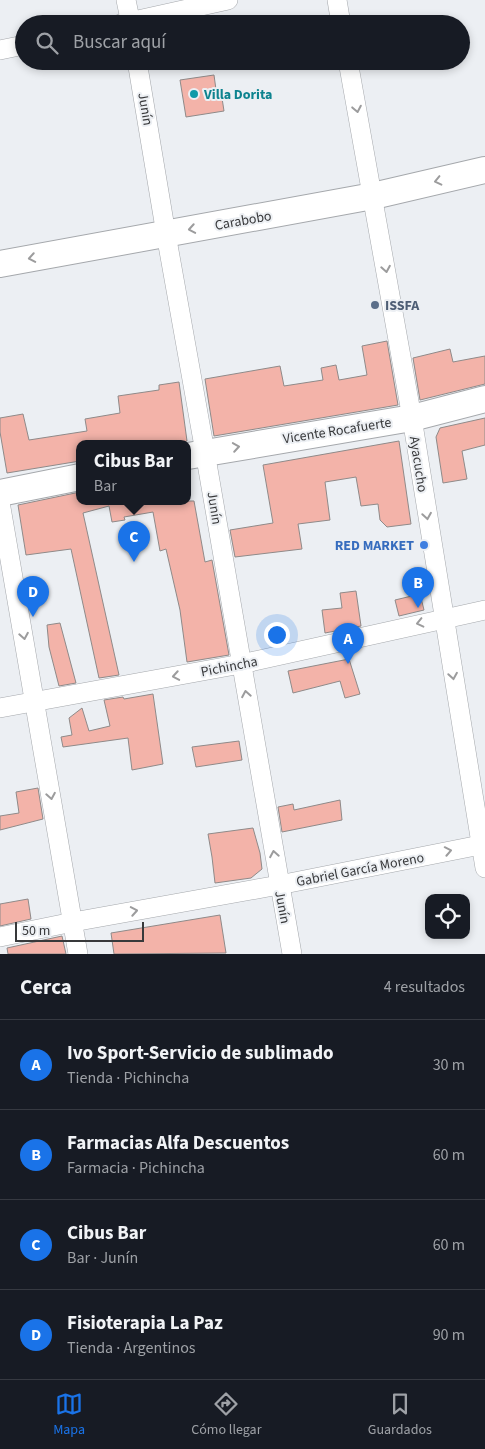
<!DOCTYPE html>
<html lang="es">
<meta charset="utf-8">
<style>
body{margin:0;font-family:"Source Sans 3",sans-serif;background:#242831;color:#f1f3f6}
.controls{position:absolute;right:15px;bottom:15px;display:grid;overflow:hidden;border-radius:10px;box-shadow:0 2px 8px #0003}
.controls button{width:45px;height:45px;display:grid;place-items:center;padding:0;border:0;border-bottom:1px solid #363941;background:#171b24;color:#f1f3f6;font:25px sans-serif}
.scale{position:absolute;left:15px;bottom:12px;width:129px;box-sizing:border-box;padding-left:5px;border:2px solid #38393b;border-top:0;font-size:14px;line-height:18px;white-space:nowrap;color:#38393b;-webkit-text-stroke:4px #eceff3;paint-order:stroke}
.you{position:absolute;left:276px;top:634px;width:18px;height:18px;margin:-12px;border:4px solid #fff;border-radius:50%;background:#1a73e8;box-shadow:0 0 0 8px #1a73e833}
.badge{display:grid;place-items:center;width:32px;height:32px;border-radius:50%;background:#1a73e8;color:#fff;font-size:16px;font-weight:700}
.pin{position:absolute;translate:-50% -41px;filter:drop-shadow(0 1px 2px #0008)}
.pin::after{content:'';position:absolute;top:26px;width:18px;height:15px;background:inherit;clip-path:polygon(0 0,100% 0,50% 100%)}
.popup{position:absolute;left:76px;top:440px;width:115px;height:65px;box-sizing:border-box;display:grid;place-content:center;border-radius:10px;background:#171b24;filter:drop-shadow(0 1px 4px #0005);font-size:16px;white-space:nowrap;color:#9ea1a6}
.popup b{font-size:19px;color:#f1f3f6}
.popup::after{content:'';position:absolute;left:50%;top:100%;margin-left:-10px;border:10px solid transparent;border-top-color:#171b24}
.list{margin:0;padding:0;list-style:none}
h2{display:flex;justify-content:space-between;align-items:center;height:65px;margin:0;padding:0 20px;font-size:21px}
h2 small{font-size:16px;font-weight:400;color:#9ea1a6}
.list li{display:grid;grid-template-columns:32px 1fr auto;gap:15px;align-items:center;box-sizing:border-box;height:90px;padding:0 20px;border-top:1px solid #363941}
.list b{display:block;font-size:19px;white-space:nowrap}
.list p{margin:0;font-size:16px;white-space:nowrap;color:#9ea1a6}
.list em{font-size:16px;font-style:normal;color:#9ea1a6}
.icon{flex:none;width:28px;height:28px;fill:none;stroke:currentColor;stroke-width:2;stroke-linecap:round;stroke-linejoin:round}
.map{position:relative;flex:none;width:485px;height:954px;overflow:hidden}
.search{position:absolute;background:#171b24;box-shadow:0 2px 8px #0003;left:15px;right:15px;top:15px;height:55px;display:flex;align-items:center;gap:12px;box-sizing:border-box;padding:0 18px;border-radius:28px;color:#9ea1a6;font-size:19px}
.sheet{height:425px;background:#171b24}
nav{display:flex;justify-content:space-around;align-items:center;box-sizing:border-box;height:70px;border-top:1px solid #363941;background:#171b24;font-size:14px;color:#9ea1a6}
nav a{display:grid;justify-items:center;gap:2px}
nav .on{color:#1a73e8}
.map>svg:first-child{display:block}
.building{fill:#f3b3a9;stroke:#8f8a89}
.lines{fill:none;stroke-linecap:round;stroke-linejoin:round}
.minor-casing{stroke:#a5a8ac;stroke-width:20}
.secondary-casing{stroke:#a5a8ac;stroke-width:28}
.minor{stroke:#fff;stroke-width:19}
.secondary{stroke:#fff;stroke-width:26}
.oneway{stroke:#9c9c9d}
.culture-dot{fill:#0f9aa8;stroke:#eceff3;stroke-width:2}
.service-dot{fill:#5c6f8a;stroke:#eceff3;stroke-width:2}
.shop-dot{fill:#3f7fe0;stroke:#eceff3;stroke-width:2}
.labels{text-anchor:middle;stroke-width:4;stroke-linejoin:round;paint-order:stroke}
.culture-label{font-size:14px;font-weight:bold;fill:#0d838f;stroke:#eceff3;text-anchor:start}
.street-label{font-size:14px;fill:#38393b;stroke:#eceff3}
.service-label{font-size:14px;font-weight:bold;fill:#4e5e75;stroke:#eceff3;text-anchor:start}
.shop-label{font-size:14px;font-weight:bold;fill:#366cbe;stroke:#eceff3;text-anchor:end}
</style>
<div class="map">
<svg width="485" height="954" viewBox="0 0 485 954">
<rect width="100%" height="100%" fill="#eceff3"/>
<g class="building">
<path d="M214 75 217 97 222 98 224 111 186 117 180 80Z"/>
<path d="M387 341 398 405 214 436 205 379 280 366 284 386 323 380 321 368 336 365 339 380 367 375 362 346Z"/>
<path d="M450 349 453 362 485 356V384L420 400 413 358Z"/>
<path d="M179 382 187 441 181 443H80V461L7 473 0 432V418L23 414 29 440 87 431 85 419 120 413 118 396 159 390V385Z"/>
<path d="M485 418V445L462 451 467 479 443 483 436 437 440 428Z"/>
<path d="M399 441 411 524 387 527 380 520 378 504 361 506 356 477 325 482 330 520 298 524 302 549 235 557 230 530 273 523 263 465Z"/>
<path d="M80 492V501H194L205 562 212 560 229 655 187 662 180 610 166 549 160 551 153 512 124 517 125 520 112 522 109 506 83 513 119 675 99 678 71 549 26 555 18 505Z"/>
<path d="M356 591 361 626 325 633 322 610 342 608 340 593Z"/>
<path d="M420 594 424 610 399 616 395 600Z"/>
<path d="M60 623 76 683 59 686 49 647 47 625Z"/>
<path d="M349 659 360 694 345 698 340 681 293 693 288 671Z"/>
<path d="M153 694 163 764 132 770 128 738 63 747 61 737 72 735 69 718 82 708 89 731 110 726 104 700 123 697 124 699Z"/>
<path d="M239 741 242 760 196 767 192 747Z"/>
<path d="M38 788 43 819 0 830V816L19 813 16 792Z"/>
<path d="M340 800 342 820 282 832 278 807 293 804 294 810Z"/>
<path d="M253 828 260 853 262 869 251 878 215 883 212 857 208 834Z"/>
<path d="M28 899 31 919 0 926V904Z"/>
<path d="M220 915 226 953 114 954 111 933Z"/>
<path d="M62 936 66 954H8L7 948Z"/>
</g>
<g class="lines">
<g class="minor-casing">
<g id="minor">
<path d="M126 0 131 24"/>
<path d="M337 0 341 24"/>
<path d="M120 24 228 0"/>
<path d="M0 50 24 45"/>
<path d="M137 61 166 234 205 452 292 954"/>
<path d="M348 61 412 418 485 868"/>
<path d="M0 502 78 954"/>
<path d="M0 708 241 664 485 610"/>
<path d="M0 937 73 922 279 885 485 844"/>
</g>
</g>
<g class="secondary-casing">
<g id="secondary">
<path d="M0 264 373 196 485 170"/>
<path d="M188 456 412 418 485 399"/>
<path d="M0 493 80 477"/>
</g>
</g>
<use href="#minor" class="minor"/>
<use href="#secondary" class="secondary"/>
</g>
<defs><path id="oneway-chevron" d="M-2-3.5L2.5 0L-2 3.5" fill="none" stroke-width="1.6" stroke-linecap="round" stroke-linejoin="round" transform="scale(1.25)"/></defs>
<g class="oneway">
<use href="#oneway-chevron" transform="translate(357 109) rotate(79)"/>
<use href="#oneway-chevron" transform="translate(438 181) rotate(167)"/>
<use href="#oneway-chevron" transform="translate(192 229) rotate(170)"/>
<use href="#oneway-chevron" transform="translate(32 258) rotate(170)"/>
<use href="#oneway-chevron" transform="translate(386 269) rotate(80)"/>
<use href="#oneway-chevron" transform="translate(236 447) rotate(-9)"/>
<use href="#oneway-chevron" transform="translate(427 516) rotate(81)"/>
<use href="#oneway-chevron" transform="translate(420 623) rotate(167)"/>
<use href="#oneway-chevron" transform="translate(24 636) rotate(80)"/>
<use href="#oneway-chevron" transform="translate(176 676) rotate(170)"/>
<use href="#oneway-chevron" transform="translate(453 676) rotate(81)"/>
<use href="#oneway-chevron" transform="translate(246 694) rotate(-100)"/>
<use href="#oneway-chevron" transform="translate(51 796) rotate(80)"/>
<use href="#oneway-chevron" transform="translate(448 851) rotate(-11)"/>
<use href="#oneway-chevron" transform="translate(274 854) rotate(-100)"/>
<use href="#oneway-chevron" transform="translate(134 911) rotate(-10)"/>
</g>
<circle class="culture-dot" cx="194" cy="94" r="5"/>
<circle class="service-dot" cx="375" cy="305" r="5"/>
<circle class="shop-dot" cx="424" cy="545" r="5"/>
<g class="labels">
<g class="culture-label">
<text x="204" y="99">Villa Dorita</text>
</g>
<g class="street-label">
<text transform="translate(146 109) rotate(80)" y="5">Junín</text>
<text transform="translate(243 220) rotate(-10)" y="5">Carabobo</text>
<text transform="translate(337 430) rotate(-9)" y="5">Vicente Rocafuerte</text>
<text transform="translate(419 464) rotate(81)" y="5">Ayacucho</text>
<text transform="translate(215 508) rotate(81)" y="5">Junín</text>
<text transform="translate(229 666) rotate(-11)" y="5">Pichincha</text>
<text transform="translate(360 869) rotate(-11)" y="5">Gabriel García Moreno</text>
<text transform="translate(283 907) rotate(79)" y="5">Junín</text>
</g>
<g class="service-label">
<text x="385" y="310">ISSFA</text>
</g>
<g class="shop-label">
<text x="414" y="550">RED MARKET</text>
</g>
</g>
</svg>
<div class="controls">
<button><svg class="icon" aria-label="locate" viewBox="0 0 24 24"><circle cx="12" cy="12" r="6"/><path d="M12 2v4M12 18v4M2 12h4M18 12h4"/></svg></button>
</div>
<div class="scale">50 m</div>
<div class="you"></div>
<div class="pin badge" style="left:348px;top:664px">A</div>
<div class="pin badge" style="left:418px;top:608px">B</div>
<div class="pin badge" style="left:134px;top:562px">C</div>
<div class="popup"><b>Cibus Bar</b>Bar</div>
<div class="pin badge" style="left:33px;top:617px">D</div>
<div class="search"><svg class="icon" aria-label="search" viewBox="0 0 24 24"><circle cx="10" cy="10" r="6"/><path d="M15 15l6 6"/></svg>Buscar aquí</div>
</div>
<section class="sheet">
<h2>Cerca<small>4 resultados</small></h2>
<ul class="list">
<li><span class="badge">A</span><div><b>Ivo Sport-Servicio de sublimado</b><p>Tienda · Pichincha</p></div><em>30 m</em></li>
<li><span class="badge">B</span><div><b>Farmacias Alfa Descuentos</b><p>Farmacia · Pichincha</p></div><em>60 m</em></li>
<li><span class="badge">C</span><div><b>Cibus Bar</b><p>Bar · Junín</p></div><em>60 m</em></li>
<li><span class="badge">D</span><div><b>Fisioterapia La Paz</b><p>Tienda · Argentinos</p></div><em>90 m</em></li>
</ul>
</section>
<nav>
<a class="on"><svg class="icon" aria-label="map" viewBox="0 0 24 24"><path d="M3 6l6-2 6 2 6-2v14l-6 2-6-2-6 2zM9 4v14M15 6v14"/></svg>Mapa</a>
<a><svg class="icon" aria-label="directions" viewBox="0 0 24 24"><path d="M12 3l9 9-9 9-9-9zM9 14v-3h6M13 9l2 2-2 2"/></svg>Cómo llegar</a>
<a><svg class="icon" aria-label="saved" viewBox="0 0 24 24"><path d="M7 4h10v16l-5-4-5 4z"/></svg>Guardados</a>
</nav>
